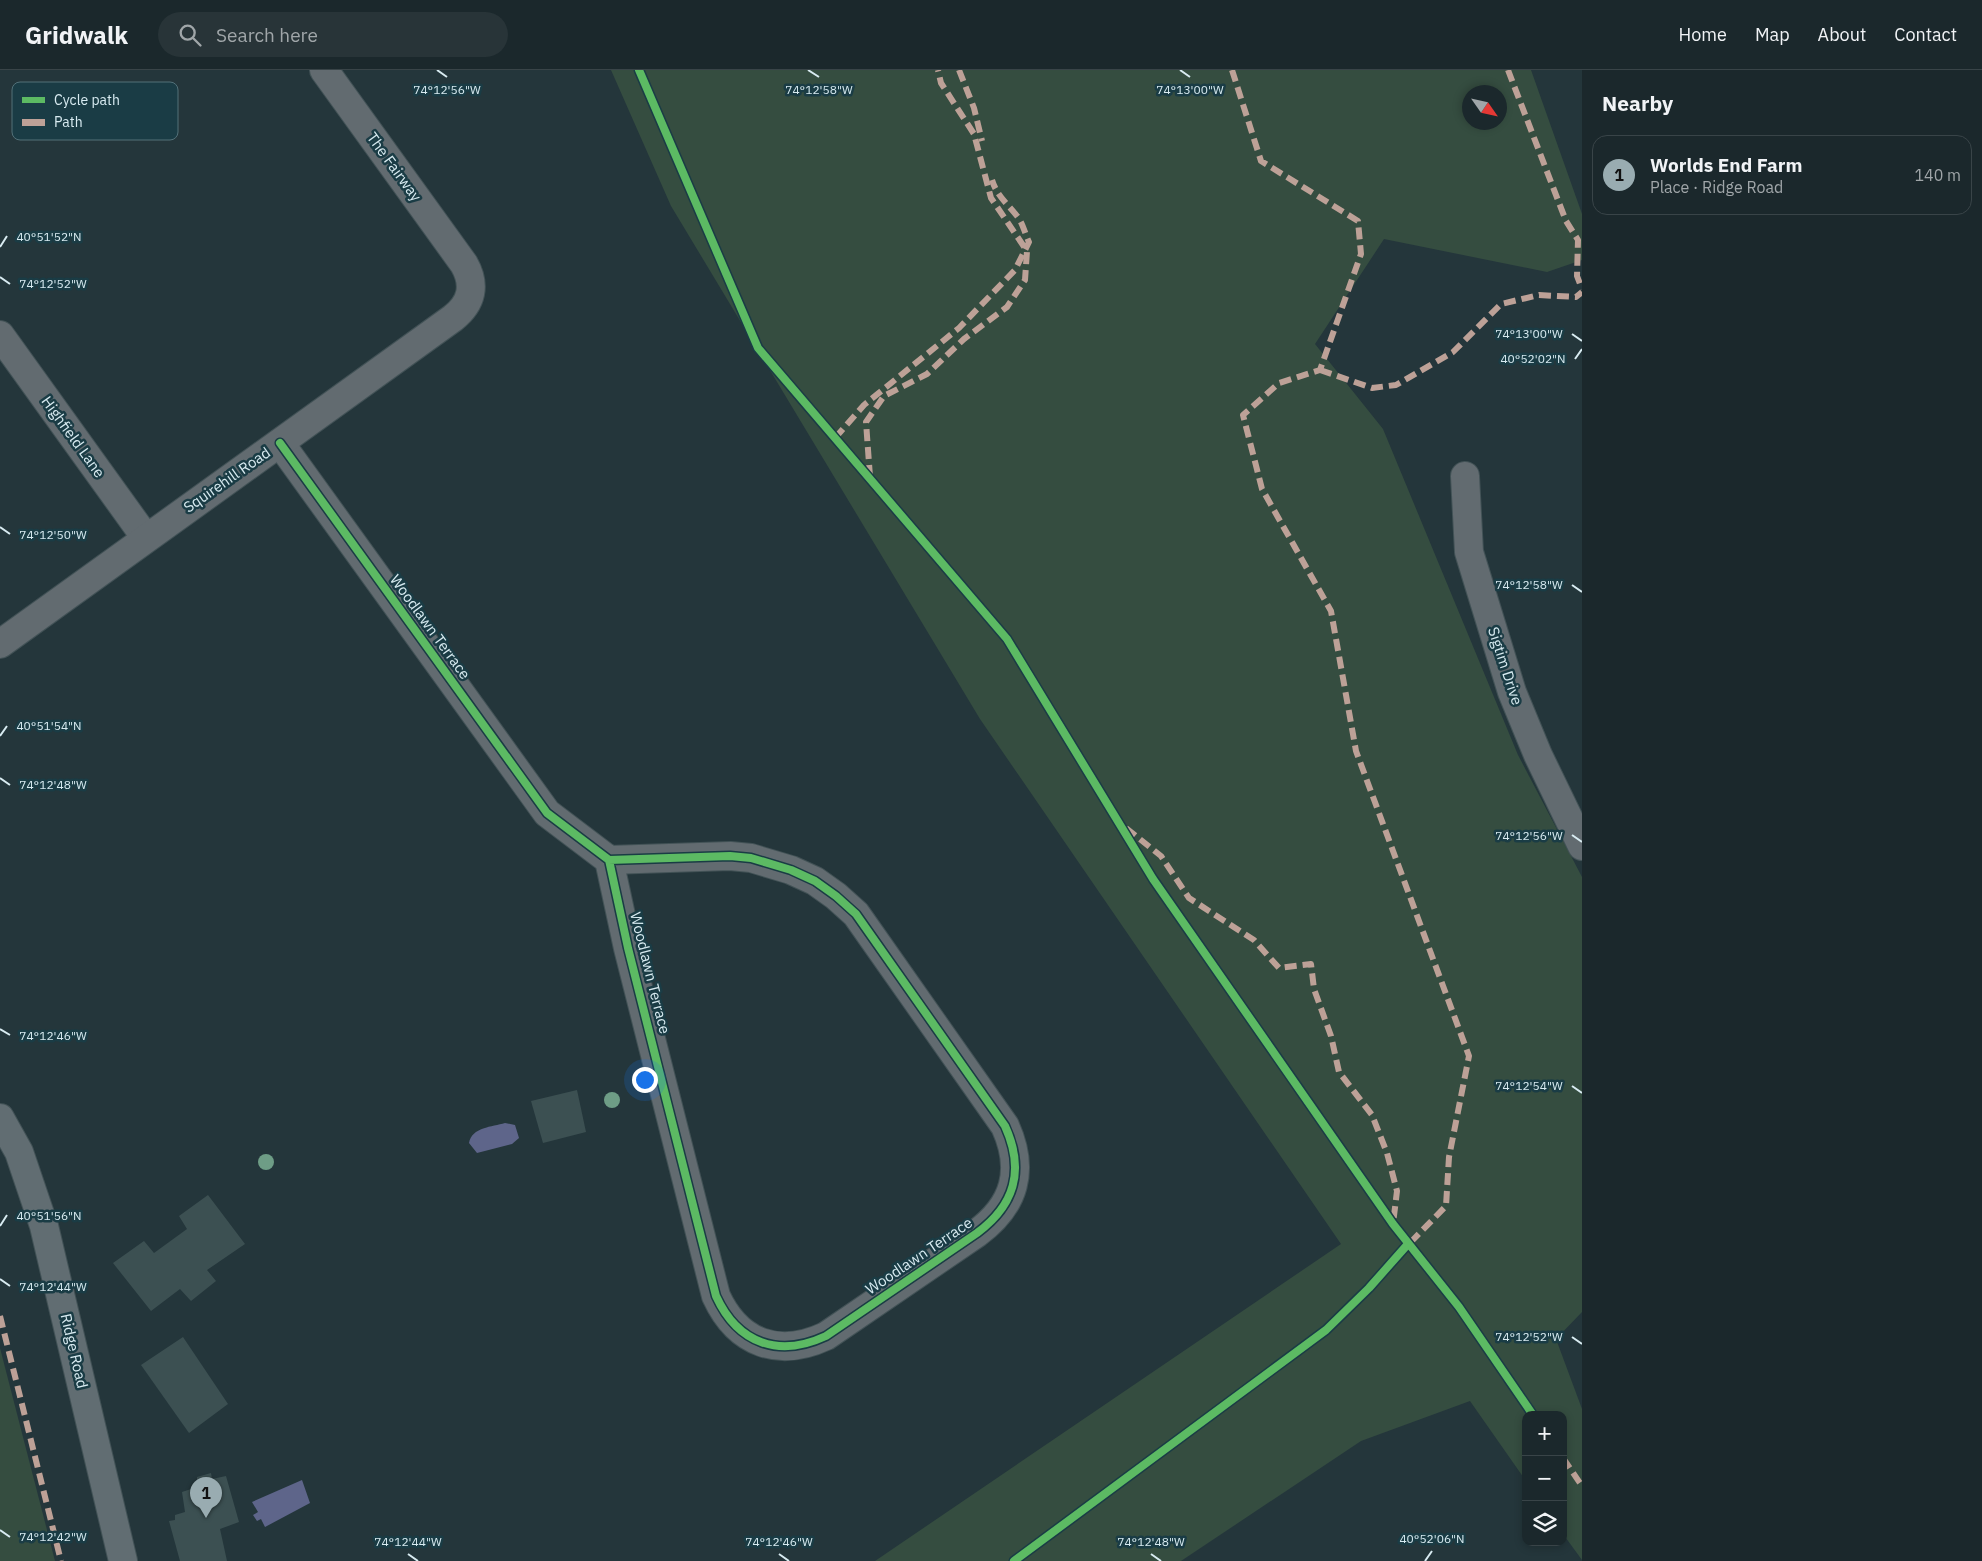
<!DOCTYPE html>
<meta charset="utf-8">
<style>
body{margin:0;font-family:"IBM Plex Sans",sans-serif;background:#283438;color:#f1f3f6}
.controls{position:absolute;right:15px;bottom:15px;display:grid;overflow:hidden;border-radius:10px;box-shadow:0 2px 8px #0003}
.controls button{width:45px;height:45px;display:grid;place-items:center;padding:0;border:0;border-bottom:1px solid #394448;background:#1b282c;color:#f1f3f6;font:25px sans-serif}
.compass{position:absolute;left:1462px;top:15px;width:45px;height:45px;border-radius:50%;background:#1b282c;box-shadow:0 2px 8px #0003;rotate:124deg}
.you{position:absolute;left:644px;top:1009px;width:18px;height:18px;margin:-12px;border:4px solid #fff;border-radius:50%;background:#1a73e8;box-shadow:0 0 0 8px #1a73e833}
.badge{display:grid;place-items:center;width:32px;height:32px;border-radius:50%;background:#99acb1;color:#111;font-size:16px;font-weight:700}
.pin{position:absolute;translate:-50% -41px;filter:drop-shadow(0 1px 2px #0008)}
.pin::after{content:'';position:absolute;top:26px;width:18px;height:15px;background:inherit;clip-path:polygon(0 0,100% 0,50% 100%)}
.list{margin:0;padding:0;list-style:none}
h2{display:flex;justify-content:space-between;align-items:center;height:65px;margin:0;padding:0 20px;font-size:21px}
h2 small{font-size:16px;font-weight:400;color:#a0a6a9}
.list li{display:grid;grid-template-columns:32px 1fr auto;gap:15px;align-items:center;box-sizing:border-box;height:80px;margin:0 10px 10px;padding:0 10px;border:1px solid #394448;border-radius:15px}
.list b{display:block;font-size:19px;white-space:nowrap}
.list p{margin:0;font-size:16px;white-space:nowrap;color:#a0a6a9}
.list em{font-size:16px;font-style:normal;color:#a0a6a9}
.icon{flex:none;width:28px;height:28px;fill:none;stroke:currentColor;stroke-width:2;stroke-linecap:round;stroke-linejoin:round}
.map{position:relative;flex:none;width:1582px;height:1491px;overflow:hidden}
header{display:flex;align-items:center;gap:30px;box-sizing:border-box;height:70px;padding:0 25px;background:#1b282c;border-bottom:1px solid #394448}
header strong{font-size:24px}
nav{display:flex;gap:28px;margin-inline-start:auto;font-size:18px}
.search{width:350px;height:45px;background:#283438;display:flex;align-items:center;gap:12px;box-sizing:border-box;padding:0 18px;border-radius:28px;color:#a0a6a9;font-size:19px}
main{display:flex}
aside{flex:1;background:#1b282c}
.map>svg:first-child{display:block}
.green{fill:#354d40;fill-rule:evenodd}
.water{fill:#5e658a}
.building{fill:#3c5052}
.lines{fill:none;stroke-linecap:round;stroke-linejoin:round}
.street-casing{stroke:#425256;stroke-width:30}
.secondary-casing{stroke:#425256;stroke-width:30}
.street{stroke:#626b70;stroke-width:28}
.secondary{stroke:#616d72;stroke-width:28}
.quiet{stroke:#bda197;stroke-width:6;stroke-dasharray:12 6;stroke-linecap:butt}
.cycleway-casing{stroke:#1a3c45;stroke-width:11}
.cycleway{stroke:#5cba63;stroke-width:8}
.tree{fill:#6e9d86}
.ticks{fill:none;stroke:#d8ebf1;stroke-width:2}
.labels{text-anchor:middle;stroke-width:5;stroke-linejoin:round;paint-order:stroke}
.street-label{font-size:15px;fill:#d8ebf1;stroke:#1a3c45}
.key{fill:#1a3c45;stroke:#537179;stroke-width:1}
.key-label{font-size:14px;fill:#d8ebf1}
.ticks-label{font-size:12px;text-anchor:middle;fill:#d8ebf1;stroke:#1a3c45;stroke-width:5;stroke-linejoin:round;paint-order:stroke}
</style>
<header>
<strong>Gridwalk</strong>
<div class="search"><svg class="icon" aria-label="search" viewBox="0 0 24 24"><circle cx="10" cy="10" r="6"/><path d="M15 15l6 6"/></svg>Search here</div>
<nav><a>Home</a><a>Map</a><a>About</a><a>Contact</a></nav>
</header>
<main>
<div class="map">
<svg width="1582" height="1491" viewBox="0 0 1582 1491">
<rect width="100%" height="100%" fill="#24363b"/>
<g class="green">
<path d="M611 0H1531L1582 144V190L1547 202 1384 169 1315 274 1383 359 1518 685 1582 807V1242L1556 1269 1582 1339V1490L1563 1464V1345H1526V1411L1470 1331 1361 1371 1181 1491H875L1341 1174 980 649 671 136ZM1470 22H1500V52H1470Z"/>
<path d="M0 1278 55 1491H0Z"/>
</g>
<g class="water">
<path d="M505 1053 515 1055 519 1068 512 1074 477 1083 469 1073C472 1057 492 1057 505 1053Z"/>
<path d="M302 1410 310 1433 265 1457 261 1449 257 1451 253 1445 258 1442 252 1432Z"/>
</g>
<g class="building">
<path d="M577 1020 586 1062 543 1073 531 1031Z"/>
<path d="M208 1125 245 1174 207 1200 216 1211 191 1231 180 1219 151 1241 113 1193 144 1171 154 1183 187 1159 179 1146Z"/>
<path d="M183 1267 228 1334 189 1363 141 1295Z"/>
<path d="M211 1403 212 1409 226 1406 239 1452 220 1459 227 1491H180L169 1451 175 1450V1445L185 1442 182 1422 197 1417V1407Z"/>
</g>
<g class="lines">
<g class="street-casing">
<g id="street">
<path d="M0 265 146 468"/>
<path d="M280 373 547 743 609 790 730 786 751 788 791 800 815 811 836 826 856 844 1005 1056C1025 1100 1015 1135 977 1163L826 1266C779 1288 738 1274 716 1226L628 878 609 790"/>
<path d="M1465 406 1469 482 1512 622 1538 685 1582 776"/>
<path d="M0 574 453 248C472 233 476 215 464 194L324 0"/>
</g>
</g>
<g class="secondary-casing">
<path id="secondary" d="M0 1048 19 1082 44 1156 123 1491"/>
</g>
<use href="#street" class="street"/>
<use href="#secondary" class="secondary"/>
<g class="quiet">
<path d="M959 0 974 38 982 71"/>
<path d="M1232 0 1261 91 1358 151 1361 184 1320 300 1279 313 1243 345 1262 419 1331 541 1356 681 1469 986 1449 1087 1446 1136 1407 1176"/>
<path d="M1508 0 1566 151 1578 170 1577 206 1582 219"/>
<path d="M1320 300 1372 318 1396 315 1453 282 1501 234 1539 225 1576 227 1582 222"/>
<path d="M835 368 864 335 959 258 1015 200 1029 172C1025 164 1023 153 1017 146 1007 133 997 126 992 110"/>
<path d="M870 407 866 352 884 326 927 304 964 269 1007 237 1025 210 1027 181 991 128 974 64 941 13 938 0"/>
<path d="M1126 758 1161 786 1189 828 1254 870 1279 898 1311 894 1314 919 1331 966 1339 1002 1372 1045 1387 1083 1397 1121 1393 1154"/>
<path d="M0 1246 61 1491"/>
<path d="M1563 1388 1582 1416"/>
</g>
<g class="cycleway-casing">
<g id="cycleway">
<path d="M639 0 758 278 1007 569 1153 809 1393 1154 1459 1237 1533 1345"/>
<path d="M280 373 547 743 609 790 730 786 751 788 791 800 815 811 836 826 856 844 1005 1056C1025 1100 1015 1135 977 1163L826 1266C779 1288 738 1274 716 1226L628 878 609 790"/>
<path d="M1014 1491 1326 1260 1369 1218 1408 1174"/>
</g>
</g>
<use href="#cycleway" class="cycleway"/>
</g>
<g class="tree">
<circle cx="612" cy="1030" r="8"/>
<circle cx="266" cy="1092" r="8"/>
</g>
<path class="ticks" d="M437 0 447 7M808 0 819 7M1180 0 1190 7M0 177 7 166M0 207 10 214M1572 264 1582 271M1575 289 1582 279M0 457 10 464M1572 515 1582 522M0 666 7 656M0 708 10 715M1572 765 1582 772M0 959 10 965M1572 1016 1582 1023M0 1156 7 1145M0 1209 10 1216M1572 1267 1582 1274M0 1460 10 1467M408 1484 418 1491M779 1484 789 1491M1151 1484 1161 1491M1425 1491 1432 1481"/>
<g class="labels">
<g class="street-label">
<text transform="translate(394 97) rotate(54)" y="5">The Fairway</text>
<text transform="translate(73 367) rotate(54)" y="5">Highfield Lane</text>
<text transform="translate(227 410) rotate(-35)" y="5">Squirehill Road</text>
<text transform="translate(430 557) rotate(54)" y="5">Woodlawn Terrace</text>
<text transform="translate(1505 596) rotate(72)" y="5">Sigtim Drive</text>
<text transform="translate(650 903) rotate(76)" y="5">Woodlawn Terrace</text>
<text transform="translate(919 1186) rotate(-34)" y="5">Woodlawn Terrace</text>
<text transform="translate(74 1281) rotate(77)" y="5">Ridge Road</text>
</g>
</g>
<rect x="12" y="12" width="166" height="58" rx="8" class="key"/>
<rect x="22" y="27" width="23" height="6" fill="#5cba63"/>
<rect x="22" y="49" width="23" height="7" fill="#bda197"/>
<g class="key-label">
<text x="54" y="35">Cycle path</text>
<text x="54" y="57">Path</text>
</g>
<g class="ticks-label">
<text x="819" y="24">74°12'58"W</text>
<text x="1190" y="24">74°13'00"W</text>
<text x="447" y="24">74°12'56"W</text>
<text x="49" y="171">40°51'52"N</text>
<text x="53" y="218">74°12'52"W</text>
<text x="1529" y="268">74°13'00"W</text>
<text x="1533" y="293">40°52'02"N</text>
<text x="53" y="469">74°12'50"W</text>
<text x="1529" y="519">74°12'58"W</text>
<text x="49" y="660">40°51'54"N</text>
<text x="53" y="719">74°12'48"W</text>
<text x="1529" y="770">74°12'56"W</text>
<text x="53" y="970">74°12'46"W</text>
<text x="1529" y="1020">74°12'54"W</text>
<text x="49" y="1150">40°51'56"N</text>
<text x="53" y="1221">74°12'44"W</text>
<text x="1529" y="1271">74°12'52"W</text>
<text x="53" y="1471">74°12'42"W</text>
<text x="1432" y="1473">40°52'06"N</text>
<text x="408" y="1476">74°12'44"W</text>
<text x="779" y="1476">74°12'46"W</text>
<text x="1151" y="1476">74°12'48"W</text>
</g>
</svg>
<div class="controls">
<button>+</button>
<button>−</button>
<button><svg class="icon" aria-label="layers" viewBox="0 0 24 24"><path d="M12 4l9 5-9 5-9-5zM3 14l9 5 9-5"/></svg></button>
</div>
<svg class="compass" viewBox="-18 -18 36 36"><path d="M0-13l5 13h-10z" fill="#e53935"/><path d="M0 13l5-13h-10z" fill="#a0a6a9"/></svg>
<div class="you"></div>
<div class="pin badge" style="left:206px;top:1448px">1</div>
</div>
<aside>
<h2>Nearby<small></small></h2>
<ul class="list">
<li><span class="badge">1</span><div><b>Worlds End Farm</b><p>Place · Ridge Road</p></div><em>140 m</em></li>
</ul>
</aside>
</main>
